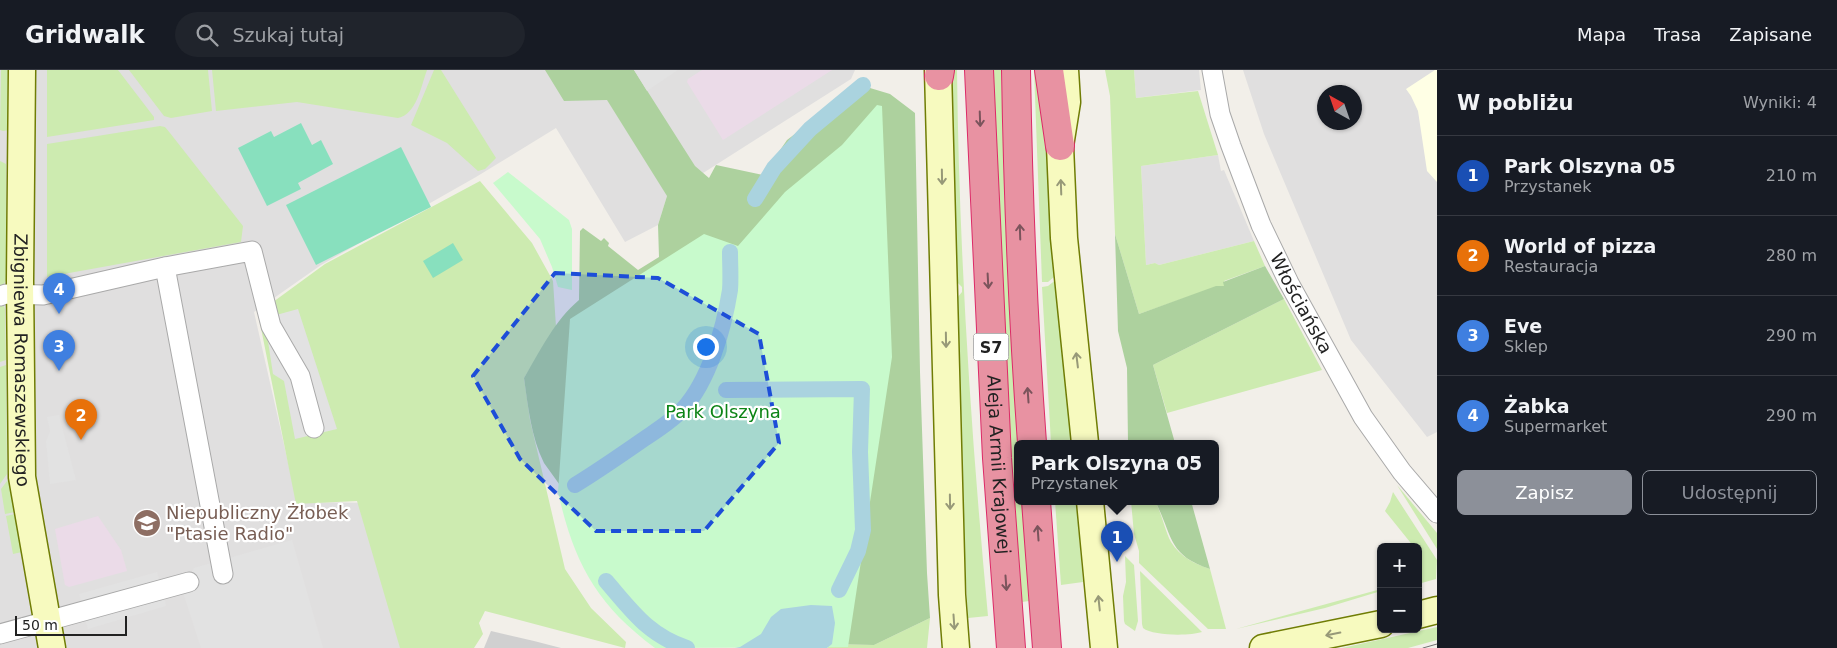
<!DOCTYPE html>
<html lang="pl">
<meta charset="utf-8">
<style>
body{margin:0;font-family:"DejaVu Sans",sans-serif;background:#20242c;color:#f1f3f6}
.controls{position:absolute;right:15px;bottom:15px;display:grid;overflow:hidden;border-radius:8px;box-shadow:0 1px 4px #0004}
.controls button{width:45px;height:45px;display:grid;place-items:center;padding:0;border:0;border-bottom:1px solid #363941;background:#171b24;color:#f1f3f6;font:25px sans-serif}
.compass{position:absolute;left:1317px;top:15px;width:45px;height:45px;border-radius:50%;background:#171b24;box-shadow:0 1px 4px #0004;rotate:320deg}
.scale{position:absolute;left:15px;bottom:12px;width:112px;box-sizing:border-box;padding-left:5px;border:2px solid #222;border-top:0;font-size:14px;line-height:18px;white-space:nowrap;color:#222;-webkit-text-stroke:4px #fff;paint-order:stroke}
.you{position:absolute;left:705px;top:276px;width:18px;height:18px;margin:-12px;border:4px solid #fff;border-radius:50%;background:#1a73e8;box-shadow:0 0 0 8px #1a73e833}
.badge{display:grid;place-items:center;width:32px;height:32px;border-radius:50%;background:#8c9099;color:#fff;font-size:16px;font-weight:700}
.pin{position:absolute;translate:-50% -41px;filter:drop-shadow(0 1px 2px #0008)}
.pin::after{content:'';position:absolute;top:26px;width:18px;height:15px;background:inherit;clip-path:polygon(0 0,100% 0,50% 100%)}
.popup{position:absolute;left:1014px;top:370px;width:205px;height:65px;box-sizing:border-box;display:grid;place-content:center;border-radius:8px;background:#171b24;filter:drop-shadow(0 1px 4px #0005);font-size:16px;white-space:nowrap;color:#9ea1a6}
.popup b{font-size:19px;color:#f1f3f6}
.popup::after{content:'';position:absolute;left:50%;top:100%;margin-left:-10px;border:10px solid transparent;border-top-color:#171b24}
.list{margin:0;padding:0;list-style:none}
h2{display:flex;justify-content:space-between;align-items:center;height:65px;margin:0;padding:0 20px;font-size:21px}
h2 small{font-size:16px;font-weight:400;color:#9ea1a6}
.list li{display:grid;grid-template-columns:32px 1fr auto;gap:15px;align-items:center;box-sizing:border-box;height:80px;padding:0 20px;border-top:1px solid #363941}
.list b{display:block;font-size:19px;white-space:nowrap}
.list p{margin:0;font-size:16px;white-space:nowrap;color:#9ea1a6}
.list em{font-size:16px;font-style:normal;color:#9ea1a6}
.actions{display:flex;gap:10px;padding:15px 20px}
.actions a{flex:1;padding:11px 0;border:1px solid #8c9099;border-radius:8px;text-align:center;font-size:18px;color:#8c9099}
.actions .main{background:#8c9099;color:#fff}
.icon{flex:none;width:28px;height:28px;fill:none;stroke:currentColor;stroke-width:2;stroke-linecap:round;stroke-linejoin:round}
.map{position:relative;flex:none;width:1437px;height:578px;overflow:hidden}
header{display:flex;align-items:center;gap:30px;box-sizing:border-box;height:70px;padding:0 25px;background:#171b24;border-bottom:1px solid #363941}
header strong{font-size:24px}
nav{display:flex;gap:28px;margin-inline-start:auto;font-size:18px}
.search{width:350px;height:45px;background:#20242c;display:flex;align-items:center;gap:12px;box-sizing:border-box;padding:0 18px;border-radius:28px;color:#9ea1a6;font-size:19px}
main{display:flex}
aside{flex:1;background:#171b24}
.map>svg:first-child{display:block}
.residential{fill:#e0dfdf;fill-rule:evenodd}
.industrial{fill:#ebdbe8}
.education{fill:#ffffe5}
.religious{fill:#d0d0d0}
.grass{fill:#cdebb0}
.forest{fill:#add19e}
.park{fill:#c8facc}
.pitch{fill:#88e0be}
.parking{fill:#e2e2e2}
.water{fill:#aad3df}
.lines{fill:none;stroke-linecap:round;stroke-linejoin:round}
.canal{stroke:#aad3df;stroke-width:16}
.street-casing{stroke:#a9a9a9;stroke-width:21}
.secondary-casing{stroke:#707d05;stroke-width:29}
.highway-casing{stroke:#dc2a67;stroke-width:30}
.street{stroke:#fff;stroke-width:19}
.secondary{stroke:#f7fabf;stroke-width:26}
.highway{stroke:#e892a2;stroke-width:28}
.tram{stroke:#707070;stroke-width:1}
.oneway{stroke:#7b545c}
.oneway2{stroke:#979978}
.marked{fill:#1d4ed8;fill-opacity:0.2;stroke:#1d4ed8;stroke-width:4;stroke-dasharray:10 6;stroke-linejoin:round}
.labels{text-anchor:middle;stroke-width:4.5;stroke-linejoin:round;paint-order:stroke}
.shield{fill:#fff;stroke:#646464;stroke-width:1}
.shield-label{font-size:16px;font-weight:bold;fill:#222}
.street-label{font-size:18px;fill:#222;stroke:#fff}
.park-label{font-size:18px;fill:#0c8416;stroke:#fff}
.education-label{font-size:18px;fill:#785e54;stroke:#fff;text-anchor:start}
</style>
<header>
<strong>Gridwalk</strong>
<div class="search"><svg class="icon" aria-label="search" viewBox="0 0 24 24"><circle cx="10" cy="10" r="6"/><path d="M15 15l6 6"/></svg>Szukaj tutaj</div>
<nav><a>Mapa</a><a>Trasa</a><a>Zapisane</a></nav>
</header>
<main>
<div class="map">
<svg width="1437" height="578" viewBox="0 0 1437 578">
<rect width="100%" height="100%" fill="#f2efe9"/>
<g class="residential">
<path d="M0 0H855L851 9 667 126 658 155 625 172 556 58 476 107 321 195 254 242 297 432 379 433 412 578H0Z"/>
<path d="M1134 0H1199L1201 20 1136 28Z"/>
<path d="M1243 0H1437V362L1427 367 1351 270 1264 64ZM1324 22H1354V52H1324Z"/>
<path d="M1218 85 1221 101 1224 100 1254 171 1159 195 1155 193 1146 195 1141 96Z"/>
</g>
<g class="industrial">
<path d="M702 0H832L723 70 687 12 688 9Z"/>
<path d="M98 446 121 480 127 501 69 517 65 515 55 459Z"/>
</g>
<path class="education" d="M1435 0H1437V112L1427 101 1418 41 1411 26 1406 19Z"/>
<path class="religious" d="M491 561 534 571 561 578H484Z"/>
<g class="grass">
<path d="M1 0H11L10 60 3 61 0 60Z"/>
<path d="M47 0H118L154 47V50L47 67Z"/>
<path d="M129 0H208L212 41 171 48 164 46Z"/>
<path d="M212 0H427C421 16 417 44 398 48L297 32 216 41Z"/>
<path d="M434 0H441L496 88 485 99 478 101 447 73 411 55Z"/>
<path d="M953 0H957C959 182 971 365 988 546L968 548 964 473 957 228 962 222V217L957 212 952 60Z"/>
<path d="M991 0H1001L1005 144 1018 373V431H1023L1029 531 1022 532 1008 351Z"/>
<path d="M1034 0H1043L1061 201 1048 212H1042Z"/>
<path d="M1105 0H1134L1136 28 1198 21 1218 85 1141 96 1146 195 1155 193 1159 195 1254 171 1265 196 1224 211 1225 216 1216 217 1139 244 1115 164 1110 26Z"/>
<path d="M160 56 165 57 170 63 243 156 241 172 47 207V74Z"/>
<path d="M0 91 6 94V210L3 216 0 217Z"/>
<path d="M480 111 532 173 553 211 556 257 524 308 530 350 565 499 591 538 626 572 625 578 485 541 479 553 483 564 474 578H400L357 431 296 434 258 243 325 194Z"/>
<path d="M1061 206 1076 373H1051L1042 217 1048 216Z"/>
<path d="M1284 229 1322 300 1167 343 1153 295Z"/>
<path d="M0 235 4 236 5 239 6 290 0 292Z"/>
<path d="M6 295 7 404 0 414V297Z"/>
<path d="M10 407 15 442 5 444 1 419Z"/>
<path d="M1397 415 1437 463V479Z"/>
<path d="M1393 422 1437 490 1436 509 1418 514V477H1414L1385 441 1390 432Z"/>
<path d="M1055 431H1076L1083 512 1061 515Z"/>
<path d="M1131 431H1155C1162 444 1165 461 1171 472 1180 487 1195 494 1210 499L1226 559H1208L1139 493V481L1134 464Z"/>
<path d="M15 444 22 482 13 484 6 446Z"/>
<path d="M1125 486 1134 495 1138 551 1135 561 1125 554 1124 551 1123 526 1126 512Z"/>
<path d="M1140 501 1202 562C1190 566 1153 566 1143 558L1142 554Z"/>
<path d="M1381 519V521L1325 538 1236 559Z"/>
<path d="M930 548 927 578H827L832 574 874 575Z"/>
<path d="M1437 557V570L1408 578H1342Z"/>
</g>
<g class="forest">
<path d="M545 0H634L695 96 709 108 716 95 763 105 787 70 860 15 890 24 915 43 920 302 927 503 930 548 874 575 832 574 629 511 544 393C531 367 528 336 524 308 540 281 555 250 579 230L580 161 583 158 601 171 604 168 609 173 608 176 638 200 659 187 658 155 667 126 607 30 564 31Z"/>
<path d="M1115 164 1139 244 1216 216H1224L1223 212 1265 196 1284 229 1153 295 1175 373H1128L1127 298 1118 261Z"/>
<path d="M1155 431H1191L1210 499C1167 485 1173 465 1155 431Z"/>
</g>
<g class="park">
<path d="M877 35 882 36 892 287 848 577 655 578C596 534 574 493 558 422L570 249 704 164 738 176 785 122 842 75Z"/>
<path d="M508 102 569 150 572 159V220L558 217 552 197 540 169 493 113Z"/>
</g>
<g class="pitch">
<path d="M301 53 312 75 321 70 333 94 298 113 301 119 267 136 238 78 271 61 274 67Z"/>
<path d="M401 77 431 137 316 195 286 135Z"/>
<path d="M453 173 463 190 433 208 423 191Z"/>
</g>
<g class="parking">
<path d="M634 0H678L647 21Z"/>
<path d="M298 239 337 359 295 369 284 311 273 304 264 245 269 247Z"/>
<path d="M59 345 76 410 50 414 46 371 50 361 47 347Z"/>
<path d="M292 470 323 578H201L182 519 194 498Z"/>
<path d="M157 502 160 512 82 534 79 524Z"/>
<path d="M164 526 166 536 88 559 85 549Z"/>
</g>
<path class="water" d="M811 535 832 536 835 553 832 574 827 578H735L740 577 761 564 771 547 781 539Z"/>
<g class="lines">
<g class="canal">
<path d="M755 129 774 98 810 59 863 15"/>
<path d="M726 320 862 319 860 382 863 460 858 481 839 520"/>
<path d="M575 415C598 401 621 385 644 369 657 360 672 351 683 339 709 311 724 258 730 220 731 208 730 194 730 182"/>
<path d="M606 511C632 541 648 565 687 578"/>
</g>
<g class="street-casing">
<g id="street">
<path id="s1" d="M1212 0 1220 44 1231 76 1261 155 1289 213 1363 347 1402 402 1437 443"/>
<path d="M165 197 252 181 271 256 300 306 314 358"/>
<path d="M0 226 6 224 43 225 165 197 223 504"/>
<path d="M0 564 189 512"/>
</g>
</g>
<g class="secondary-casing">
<g id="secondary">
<path id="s2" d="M22 0 20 211 22 407 52 578"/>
<path d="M938 0 952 525 956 578"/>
<path d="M1065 0 1067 32 1060 76 1064 168 1085 373"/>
<path d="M1090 431 1104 578"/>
<path d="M1418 545 1437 540"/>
<path d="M1263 578 1381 554"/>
</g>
</g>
<g class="highway-casing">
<g id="highway">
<path id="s3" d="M979 0 997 388 1011 578"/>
<path d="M1016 0C1018 125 1023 249 1032 373"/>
<path d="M1049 0 1060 76"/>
<path d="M939 6 940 0"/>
<path d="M1036 431 1047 578"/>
</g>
</g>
<use href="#street" class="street"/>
<use href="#secondary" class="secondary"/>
<use href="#highway" class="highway"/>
<path class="tram" d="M1423 578 1437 574"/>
</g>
<defs><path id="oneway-shaft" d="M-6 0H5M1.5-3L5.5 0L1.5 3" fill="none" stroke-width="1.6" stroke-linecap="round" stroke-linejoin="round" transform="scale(1.25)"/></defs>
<g class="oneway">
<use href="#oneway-shaft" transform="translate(980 49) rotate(88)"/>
<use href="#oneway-shaft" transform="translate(1020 162) rotate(-92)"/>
<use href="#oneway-shaft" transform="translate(988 211) rotate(87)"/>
<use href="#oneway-shaft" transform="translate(1028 325) rotate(-94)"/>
<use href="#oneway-shaft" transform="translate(1038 463) rotate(-94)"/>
<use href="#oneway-shaft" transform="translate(1006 513) rotate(86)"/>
</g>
<g class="oneway2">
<use href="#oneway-shaft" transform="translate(942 107) rotate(89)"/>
<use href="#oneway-shaft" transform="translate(1061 117) rotate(-92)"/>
<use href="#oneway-shaft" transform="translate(946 270) rotate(89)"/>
<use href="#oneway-shaft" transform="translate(1077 290) rotate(-97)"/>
<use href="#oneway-shaft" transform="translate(950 432) rotate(89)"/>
<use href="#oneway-shaft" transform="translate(1099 533) rotate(-96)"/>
<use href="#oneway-shaft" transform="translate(954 552) rotate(86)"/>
<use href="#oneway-shaft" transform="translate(1333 564) rotate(169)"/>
</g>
<path class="marked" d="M555 203 658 208 759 264 779 373 704 461H596L520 389 473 306Z"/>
<defs>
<g id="school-disc" transform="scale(1.4375)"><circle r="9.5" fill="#8d6e63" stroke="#fff"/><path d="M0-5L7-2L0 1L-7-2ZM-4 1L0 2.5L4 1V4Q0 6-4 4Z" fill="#fff"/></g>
</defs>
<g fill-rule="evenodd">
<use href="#school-disc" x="147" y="453"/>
</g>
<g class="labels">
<rect class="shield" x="973.5" y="263.5" width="35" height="27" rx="4"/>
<g class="shield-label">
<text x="991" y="283">S7</text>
</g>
<g class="street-label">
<text dy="6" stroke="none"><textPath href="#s1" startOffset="251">Włościańska</textPath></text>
<text dy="6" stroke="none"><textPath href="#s2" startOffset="290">Zbigniewa Romaszewskiego</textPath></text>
<text dy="6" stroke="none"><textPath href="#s3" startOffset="395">Aleja Armii Krajowej</textPath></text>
</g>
<g class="park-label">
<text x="723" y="348">Park Olszyna</text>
</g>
<g class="education-label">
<text x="166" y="449">Niepubliczny Żłobek<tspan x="166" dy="21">"Ptasie Radio"</tspan></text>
</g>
</g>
</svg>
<div class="controls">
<button>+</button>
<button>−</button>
</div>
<svg class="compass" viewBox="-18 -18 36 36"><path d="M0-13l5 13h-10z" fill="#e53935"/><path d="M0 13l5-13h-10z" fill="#9ea1a6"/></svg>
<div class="scale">50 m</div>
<div class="you"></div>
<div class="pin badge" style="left:1117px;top:492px;background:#1a4fb4">1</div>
<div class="popup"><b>Park Olszyna 05</b>Przystanek</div>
<div class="pin badge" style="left:81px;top:370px;background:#e8710a">2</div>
<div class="pin badge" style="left:59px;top:301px;background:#3f7fe0">3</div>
<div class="pin badge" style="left:59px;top:244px;background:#3f7fe0">4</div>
</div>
<aside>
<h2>W pobliżu<small>Wyniki: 4</small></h2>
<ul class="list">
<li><span class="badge" style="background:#1a4fb4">1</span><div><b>Park Olszyna 05</b><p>Przystanek</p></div><em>210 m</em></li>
<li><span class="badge" style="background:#e8710a">2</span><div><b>World of pizza</b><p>Restauracja</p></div><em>280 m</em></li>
<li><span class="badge" style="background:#3f7fe0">3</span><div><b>Eve</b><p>Sklep</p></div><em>290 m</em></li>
<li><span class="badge" style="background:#3f7fe0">4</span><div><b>Żabka</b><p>Supermarket</p></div><em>290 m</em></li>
</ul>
<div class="actions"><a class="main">Zapisz</a><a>Udostępnij</a></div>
</aside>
</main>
